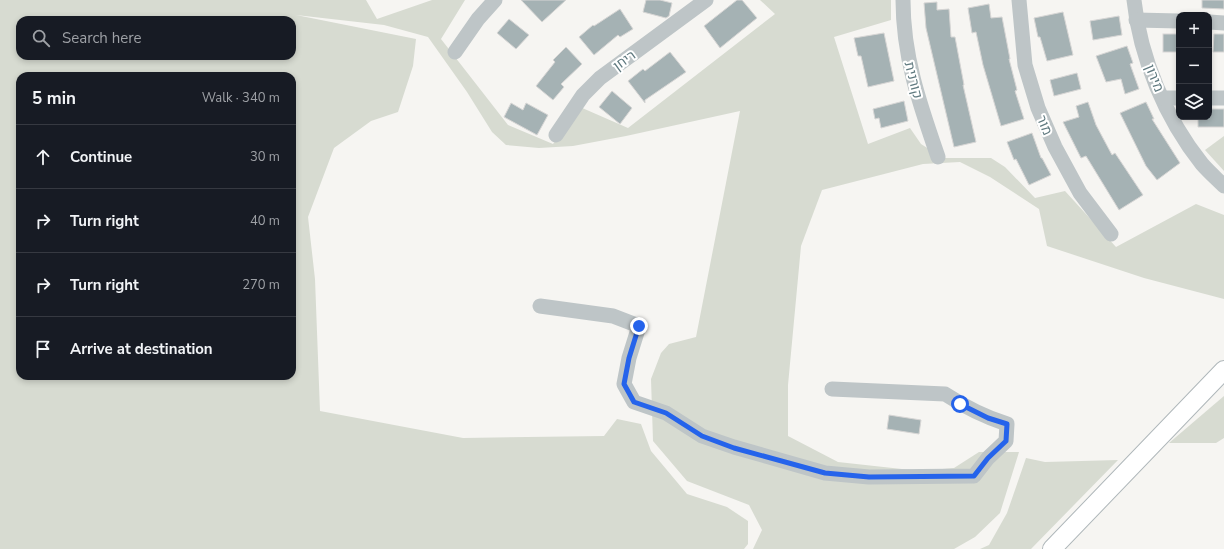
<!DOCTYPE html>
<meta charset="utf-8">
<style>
body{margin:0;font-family:"Nunito Sans",Heebo,sans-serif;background:#242831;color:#f1f3f6}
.controls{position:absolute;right:12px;top:12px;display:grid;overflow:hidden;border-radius:8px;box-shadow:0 2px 6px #0003}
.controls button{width:36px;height:36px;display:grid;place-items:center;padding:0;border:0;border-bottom:1px solid #363941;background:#171b24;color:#f1f3f6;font:20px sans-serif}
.stop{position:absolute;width:12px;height:12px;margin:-9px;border:3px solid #2563eb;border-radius:50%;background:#fff}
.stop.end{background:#2563eb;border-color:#fff;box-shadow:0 1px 4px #0008}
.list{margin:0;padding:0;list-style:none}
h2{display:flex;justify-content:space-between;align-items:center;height:52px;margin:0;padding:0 16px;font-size:17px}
h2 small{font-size:13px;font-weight:400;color:#9ea1a6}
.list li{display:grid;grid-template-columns:26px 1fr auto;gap:12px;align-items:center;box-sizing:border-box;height:64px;padding:0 16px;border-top:1px solid #363941}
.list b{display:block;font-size:15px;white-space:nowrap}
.list em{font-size:13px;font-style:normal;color:#9ea1a6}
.icon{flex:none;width:22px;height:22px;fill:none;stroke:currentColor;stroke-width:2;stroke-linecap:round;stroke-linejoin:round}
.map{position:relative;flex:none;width:1224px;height:549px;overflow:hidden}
.search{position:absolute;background:#171b24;box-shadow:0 2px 6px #0003;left:16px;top:16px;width:280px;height:44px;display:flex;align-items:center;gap:10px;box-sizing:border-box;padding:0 14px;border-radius:12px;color:#9ea1a6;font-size:15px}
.panel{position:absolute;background:#171b24;box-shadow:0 2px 6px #0003;left:16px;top:72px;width:280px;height:308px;border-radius:12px}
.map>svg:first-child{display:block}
.green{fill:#d7dbd1;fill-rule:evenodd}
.building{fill:#a5b2b4;stroke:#d7d6d5}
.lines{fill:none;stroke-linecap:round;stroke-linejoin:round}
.major-casing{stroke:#afb7ba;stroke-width:20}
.minor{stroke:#bec5c7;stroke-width:15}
.major{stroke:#fff;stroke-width:18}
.route{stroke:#2563eb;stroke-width:5}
.labels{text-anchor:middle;stroke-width:4;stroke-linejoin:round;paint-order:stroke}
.street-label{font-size:14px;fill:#5f797f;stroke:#fff}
</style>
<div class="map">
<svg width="1224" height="549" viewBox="0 0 1224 549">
<rect width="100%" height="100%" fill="#f6f5f2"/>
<g class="green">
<path d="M0 0H366L377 19 432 0H465L441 39 508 125 553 144 580 107 628 128 775 14 760 0H891V20L834 37 868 144 910 128 921 144 943 158H991L1005 167 1035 198 1065 191 1116 247 1196 204 1224 215V299L1144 278 1047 246 1039 209 990 177 960 162 923 164 822 190 801 246 788 385V436L838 462 920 471 954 468 979 452H1019L1000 513 975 537 954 549H753L762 530 749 505 687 481 653 441 651 379 661 353 669 344 696 337 740 111 626 136 573 146 539 148 506 145 492 132 467 92 428 37 384 25 296 15 416 39 413 66 398 112 371 121 334 148 308 217 315 279 320 411 463 438 604 436 617 419 641 424 651 451 687 494 727 507 748 521V544L744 549H0ZM20 20H292V56H20ZM20 76H292V376H20Z"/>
<path d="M1224 136V171L1205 150Z"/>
<path d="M1224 396V438L1216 443H1169Z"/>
<path d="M1026 458 1045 462 1118 460 1031 549H980L989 545 1007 513Z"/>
</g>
<g class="building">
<path d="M521 0H566L542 22Z"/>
<path d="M646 0H660L672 3 669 16 666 18 643 12Z"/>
<path d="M737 0H742L757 18 720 48 704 26Z"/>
<path d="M1202 0H1224V9L1202 8Z"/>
<path d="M937 2V10L949 9 951 37H955L964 85H963L976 142 954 147 926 28 924 3Z"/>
<path d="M989 4 991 18 1002 17 1010 59H1009L1017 90 1015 91 1024 119 1001 126 983 65 976 32 972 33 968 8Z"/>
<path d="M620 9 633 29 620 37 618 35 594 55 579 37 593 25 594 26Z"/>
<path d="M1063 12 1073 55 1047 61 1040 37H1038L1034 18Z"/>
<path d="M1119 16 1122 35 1093 40 1090 21Z"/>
<path d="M509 19 529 35 516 49 497 33Z"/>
<path d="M884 33 894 81 868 87 861 56H858L854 38Z"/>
<rect x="1163" y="34" width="16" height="18"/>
<path d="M1214 34H1224V52H1213Z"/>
<path d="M1127 46 1133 63 1130 64 1139 89 1125 94 1121 79 1106 82 1096 56Z"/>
<path d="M566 47 582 64 561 84 564 87 553 100 536 86 555 62 553 60Z"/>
<path d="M670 52 686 72 645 100V103L628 81 643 69 645 71Z"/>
<path d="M1077 73 1081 89 1054 96 1050 80Z"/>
<path d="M612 91 632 108 620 124 599 107Z"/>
<path d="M904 101 908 121 881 128 879 118 875 119 873 109Z"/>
<path d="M1088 102 1096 125 1112 155 1115 153 1143 195 1119 210 1086 156 1081 158 1063 122 1079 117 1076 106Z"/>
<path d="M1146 102 1154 119H1152L1180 163 1157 180 1146 166 1120 113Z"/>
<path d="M511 103 523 110 526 103 548 115 537 135 504 117Z"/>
<path d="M1209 109H1224V127H1198V117H1209Z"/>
<path d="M1032 133 1041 158H1042L1051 175 1029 185 1016 159 1014 160 1007 142Z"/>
<path d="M889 415 921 420 919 434 887 429Z"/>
</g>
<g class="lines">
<g class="major-casing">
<path id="major" d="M1052 549 1224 370"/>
</g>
<g class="minor">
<path d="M903 0C903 57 920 105 938 157"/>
<path d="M1019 0 1025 65 1038 108 1055 147 1080 193 1111 234"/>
<path d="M1134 0C1140 58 1166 119 1202 164 1209 172 1217 179 1224 186"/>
<path d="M1136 20 1179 21"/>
<path d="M1209 22 1224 23"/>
<path d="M455 52 478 19 495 0"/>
<path d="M1163 98H1179"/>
<path d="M1209 98H1224"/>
<path d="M556 135 583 95 600 78 706 0"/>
<path d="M540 306 613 316 639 326 629 358 624 384 634 402 666 413 702 436 734 447 825 473 869 477 974 476 988 458 1006 441 1007 424C985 417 965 407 945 394L832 389"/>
</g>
<use href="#major" class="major"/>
</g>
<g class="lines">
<path class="route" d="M639 326 629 358 624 384 634 402 666 413 702 436 734 448 825 473 869 477 974 476 988 458 1006 441 1007 424 988 418 960 404"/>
</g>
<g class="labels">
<g class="street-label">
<text transform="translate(624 60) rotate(-36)" y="5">ריחן</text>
<text transform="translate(1155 78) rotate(68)" y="5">מירון</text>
<text transform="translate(914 80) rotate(76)" y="5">קורנית</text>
<text transform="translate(1045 125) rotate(67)" y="5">מור</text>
</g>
</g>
</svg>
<div class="controls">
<button>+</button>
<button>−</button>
<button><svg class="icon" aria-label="layers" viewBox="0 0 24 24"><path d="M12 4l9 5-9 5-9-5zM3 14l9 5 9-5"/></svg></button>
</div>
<div class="stop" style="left:960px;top:404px"></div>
<div class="stop end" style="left:639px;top:326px"></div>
<div class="search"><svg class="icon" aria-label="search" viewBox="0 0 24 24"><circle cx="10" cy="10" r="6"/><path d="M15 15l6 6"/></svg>Search here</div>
<section class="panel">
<h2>5 min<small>Walk · 340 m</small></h2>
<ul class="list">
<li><svg class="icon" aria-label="ahead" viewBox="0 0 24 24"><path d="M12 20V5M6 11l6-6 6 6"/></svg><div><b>Continue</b></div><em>30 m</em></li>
<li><svg class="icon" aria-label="right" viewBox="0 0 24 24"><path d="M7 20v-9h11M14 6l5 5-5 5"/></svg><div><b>Turn right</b></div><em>40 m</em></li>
<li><svg class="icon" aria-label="right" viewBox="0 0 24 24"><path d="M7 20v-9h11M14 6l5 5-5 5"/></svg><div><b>Turn right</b></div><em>270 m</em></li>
<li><svg class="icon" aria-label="arrive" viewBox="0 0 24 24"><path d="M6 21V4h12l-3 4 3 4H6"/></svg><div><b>Arrive at destination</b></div></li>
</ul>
</section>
</div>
